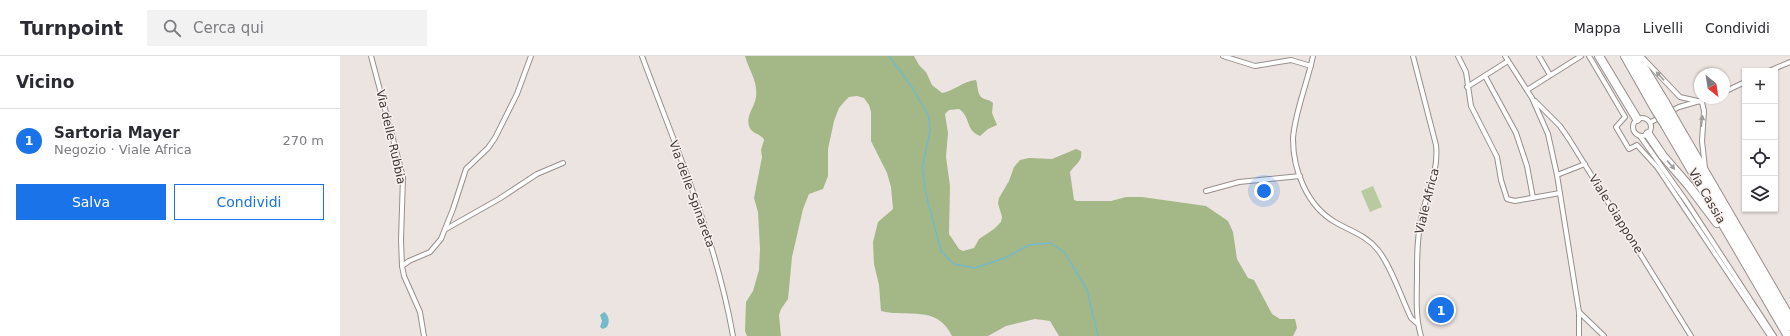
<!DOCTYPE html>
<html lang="it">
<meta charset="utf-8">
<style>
body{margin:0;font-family:"DejaVu Sans",sans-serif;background:#f2f2f3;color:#2b2b33}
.controls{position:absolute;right:12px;top:12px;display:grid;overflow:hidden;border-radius:0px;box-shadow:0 1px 3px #0004}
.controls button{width:36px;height:36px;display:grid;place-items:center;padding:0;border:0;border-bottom:1px solid #e1e1e2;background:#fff;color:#2b2b33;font:20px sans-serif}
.compass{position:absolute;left:1354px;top:12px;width:36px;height:36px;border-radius:50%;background:#fff;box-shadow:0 1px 3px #0004;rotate:150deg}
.you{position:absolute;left:924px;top:135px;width:14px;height:14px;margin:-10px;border:3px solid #fff;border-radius:50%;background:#1a73e8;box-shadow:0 0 0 6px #1a73e833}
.badge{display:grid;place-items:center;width:26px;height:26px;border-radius:50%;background:#1a73e8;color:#fff;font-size:13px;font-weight:700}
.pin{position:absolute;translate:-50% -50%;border:2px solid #fff;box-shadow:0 1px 4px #0006}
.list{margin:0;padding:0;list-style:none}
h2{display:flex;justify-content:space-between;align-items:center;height:52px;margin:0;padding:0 16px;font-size:17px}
h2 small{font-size:13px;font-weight:400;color:#7c7c81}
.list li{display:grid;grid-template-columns:26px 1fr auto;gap:12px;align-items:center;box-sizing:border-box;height:64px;padding:0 16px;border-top:1px solid #e1e1e2}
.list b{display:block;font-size:15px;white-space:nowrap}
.list p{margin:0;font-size:13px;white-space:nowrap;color:#7c7c81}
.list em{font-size:13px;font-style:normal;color:#7c7c81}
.actions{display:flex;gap:8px;padding:12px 16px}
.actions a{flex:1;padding:9px 0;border:1px solid #1a73e8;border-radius:0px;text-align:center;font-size:14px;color:#1a73e8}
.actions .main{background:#1a73e8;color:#fff}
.icon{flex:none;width:22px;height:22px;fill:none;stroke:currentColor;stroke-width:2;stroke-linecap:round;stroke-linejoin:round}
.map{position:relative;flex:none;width:1450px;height:280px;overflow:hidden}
header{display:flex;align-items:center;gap:24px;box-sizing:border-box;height:56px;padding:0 20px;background:#fff;border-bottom:1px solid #e1e1e2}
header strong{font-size:19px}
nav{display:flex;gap:22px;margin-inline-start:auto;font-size:14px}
.search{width:280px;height:36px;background:#f2f2f3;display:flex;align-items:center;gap:10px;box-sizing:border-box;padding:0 14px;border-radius:0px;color:#7c7c81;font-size:15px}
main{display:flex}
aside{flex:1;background:#fff}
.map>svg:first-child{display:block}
.green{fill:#b8caa0}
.forest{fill:#a3b886}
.water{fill:#75bac9}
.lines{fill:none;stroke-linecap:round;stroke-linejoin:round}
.stream{stroke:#75bac9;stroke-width:1.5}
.street-casing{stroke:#978f8c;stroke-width:6}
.secondary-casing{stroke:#978f8c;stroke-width:8}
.highway-casing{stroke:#978f8c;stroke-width:10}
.street{stroke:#fff;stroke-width:4}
.secondary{stroke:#fff;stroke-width:6}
.highway{stroke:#fff;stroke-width:8}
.secondary-bridge-casing{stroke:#978f8c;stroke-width:8;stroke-linecap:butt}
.highway-bridge-casing{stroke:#978f8c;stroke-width:10;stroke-linecap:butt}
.secondary-bridge{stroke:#fff;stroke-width:6}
.highway-bridge{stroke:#fff;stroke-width:8}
.oneway{fill:#9d9c9b}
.labels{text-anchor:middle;stroke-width:3;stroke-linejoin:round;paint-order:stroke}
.street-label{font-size:12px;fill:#3b3837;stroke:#faf1ee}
</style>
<header>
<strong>Turnpoint</strong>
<div class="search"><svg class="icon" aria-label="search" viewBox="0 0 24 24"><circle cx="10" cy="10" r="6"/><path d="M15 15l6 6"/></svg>Cerca qui</div>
<nav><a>Mappa</a><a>Livelli</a><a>Condividi</a></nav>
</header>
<main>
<aside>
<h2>Vicino<small></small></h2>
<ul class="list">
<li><span class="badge">1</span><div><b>Sartoria Mayer</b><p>Negozio · Viale Africa</p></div><em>270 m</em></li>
</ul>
<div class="actions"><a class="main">Salva</a><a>Condividi</a></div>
</aside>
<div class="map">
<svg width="1450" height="280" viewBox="0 0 1450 280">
<rect width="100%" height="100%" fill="#ece4e1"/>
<path class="green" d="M1033 130 1042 151 1030 156 1021 135Z"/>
<path class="forest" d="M405 0H574L579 9 586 16 592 29 602 37C614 35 623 25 636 24 638 29 637 37 641 41 645 44 649 43 653 47L652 57 657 69 648 73 640 80C625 74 631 61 619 53L609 54 605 58 608 77 606 101 610 130 609 178 619 193 623 195 634 192 639 183 654 173 661 166 662 161 658 147 659 142 669 125 674 111 680 104 689 102 712 103 736 93 741 95C743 106 735 108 730 116L734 144 737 145H771L786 141H802L866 150 888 165 893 176 897 203 908 222 914 224 932 258 940 263H955L957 272 953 280H719L710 265 695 263 666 270 648 280H612C597 248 567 262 541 255L539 229 534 208 533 186 538 166 553 153 551 131 547 117 531 85V56L529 49 524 42 517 40 509 41 504 46 499 52 494 65 488 93V120L483 133 469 138 463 153 452 201 448 243 441 253 439 259 441 280H407L405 275 406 246 413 235 419 214 420 193 418 156 414 142 422 101 421 94 424 84C421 77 412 79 409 70 406 58 415 51 416 41 418 24 409 15 405 0Z"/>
<path class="water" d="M264 256C269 259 270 266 267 271L263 273 260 271 262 265 260 259Z"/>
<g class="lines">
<path class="stream" d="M549 0 572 31 589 61 590 75 582 112 586 138 601 195 614 208 635 212 665 202 689 189 711 187 725 197 747 234 758 280"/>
<g class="street-casing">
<g id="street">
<path d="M31 0 63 121 61 184 62 210"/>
<path d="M302 0C336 92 376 183 393 280"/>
<path d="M883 0 915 10 951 4 971 10"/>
<path d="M973 0C968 25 954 59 953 83 953 114 967 150 995 166 1010 175 1026 179 1038 194 1052 212 1061 241 1071 262L1078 268"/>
<path d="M1073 0 1096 89C1099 117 1086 137 1081 163 1077 182 1077 200 1077 219 1077 239 1075 260 1081 280"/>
<path d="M1118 0 1126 16 1131 50 1157 101 1161 124 1167 143 1175 145 1220 137"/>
<path d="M1165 0 1192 42 1208 78 1217 119 1239 256V280"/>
<path d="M1199 0 1210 19"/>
<path d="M1249 0 1285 61 1276 71 1289 93 1297 89 1317 111 1430 280"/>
<path d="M1301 0 1340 41 1362 46"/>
<path d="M1429 15 1450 6"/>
<path d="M1145 20 1176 77 1187 110 1193 142"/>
<path d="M1127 31 1168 5"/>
<path d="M1187 34 1241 0"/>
<path d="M1384 36 1405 26"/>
<path d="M1195 45 1220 70 1229 83 1351 280"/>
<path d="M1362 46 1364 55 1362 85 1365 112"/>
<path d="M1329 56 1339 51 1370 42"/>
<circle cx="1302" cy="71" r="9"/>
<path d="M1311 66 1321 61"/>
<path d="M1300 80 1346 145 1434 280"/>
<path d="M1217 119 1245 108"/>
<path d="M866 135 899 126 960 120"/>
<path d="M106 173 159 143 197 118 223 107"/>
<path d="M1239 256 1264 280"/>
<path d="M84 280 80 256 64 220 62 210 69 205 90 196 101 183 113 153 126 113 148 92 155 82 177 38 191 0"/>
</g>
</g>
<g class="secondary-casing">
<g id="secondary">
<path d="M1298 0 1326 46"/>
<path d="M1336 64 1450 260"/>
</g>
</g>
<g class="highway-casing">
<g id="highway">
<path d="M1259 0 1297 63"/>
<path d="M1285 0 1315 53"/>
<path d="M1292 0 1321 50"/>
<path d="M1331 66 1450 270"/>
<path d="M1325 69 1448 280"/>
<path d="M1308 78 1323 100 1349 130 1377 167"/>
</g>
</g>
<use href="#street" class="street"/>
<use href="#secondary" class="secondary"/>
<use href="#highway" class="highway"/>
<g class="secondary-bridge-casing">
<path id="secondary-bridge" d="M1326 46 1336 64"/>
</g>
<g class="highway-bridge-casing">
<g id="highway-bridge">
<path d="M1321 50 1331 66"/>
<path d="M1315 53 1325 69"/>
</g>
</g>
<use href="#secondary-bridge" class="secondary-bridge"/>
<use href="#highway-bridge" class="highway-bridge"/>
</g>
<defs><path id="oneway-solid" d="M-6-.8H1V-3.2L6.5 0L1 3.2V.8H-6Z"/></defs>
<g class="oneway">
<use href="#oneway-solid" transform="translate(1320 20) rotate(-133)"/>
<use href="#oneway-solid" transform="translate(1362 65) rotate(-83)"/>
<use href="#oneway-solid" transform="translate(1331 109) rotate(49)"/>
</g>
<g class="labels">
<g class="street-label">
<text transform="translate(51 81) rotate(77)" y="4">Via delle Rubbia</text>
<text transform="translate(352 138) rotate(70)" y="4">Via delle Spinareta</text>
<text transform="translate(1367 140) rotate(60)" y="4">Via Cassia</text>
<text transform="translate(1087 145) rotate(-76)" y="4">Viale Africa</text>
<text transform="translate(1276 158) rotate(58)" y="4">Viale Giappone</text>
</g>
</g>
</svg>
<div class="controls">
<button>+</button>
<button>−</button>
<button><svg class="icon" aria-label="locate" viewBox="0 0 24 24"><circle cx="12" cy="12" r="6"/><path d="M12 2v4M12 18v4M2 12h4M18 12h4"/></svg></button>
<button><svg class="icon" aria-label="layers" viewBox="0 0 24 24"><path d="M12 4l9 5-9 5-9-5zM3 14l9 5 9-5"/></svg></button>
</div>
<svg class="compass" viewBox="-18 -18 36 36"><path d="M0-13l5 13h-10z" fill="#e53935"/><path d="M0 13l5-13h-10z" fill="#7c7c81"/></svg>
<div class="you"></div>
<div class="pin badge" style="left:1101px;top:254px">1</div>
</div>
</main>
